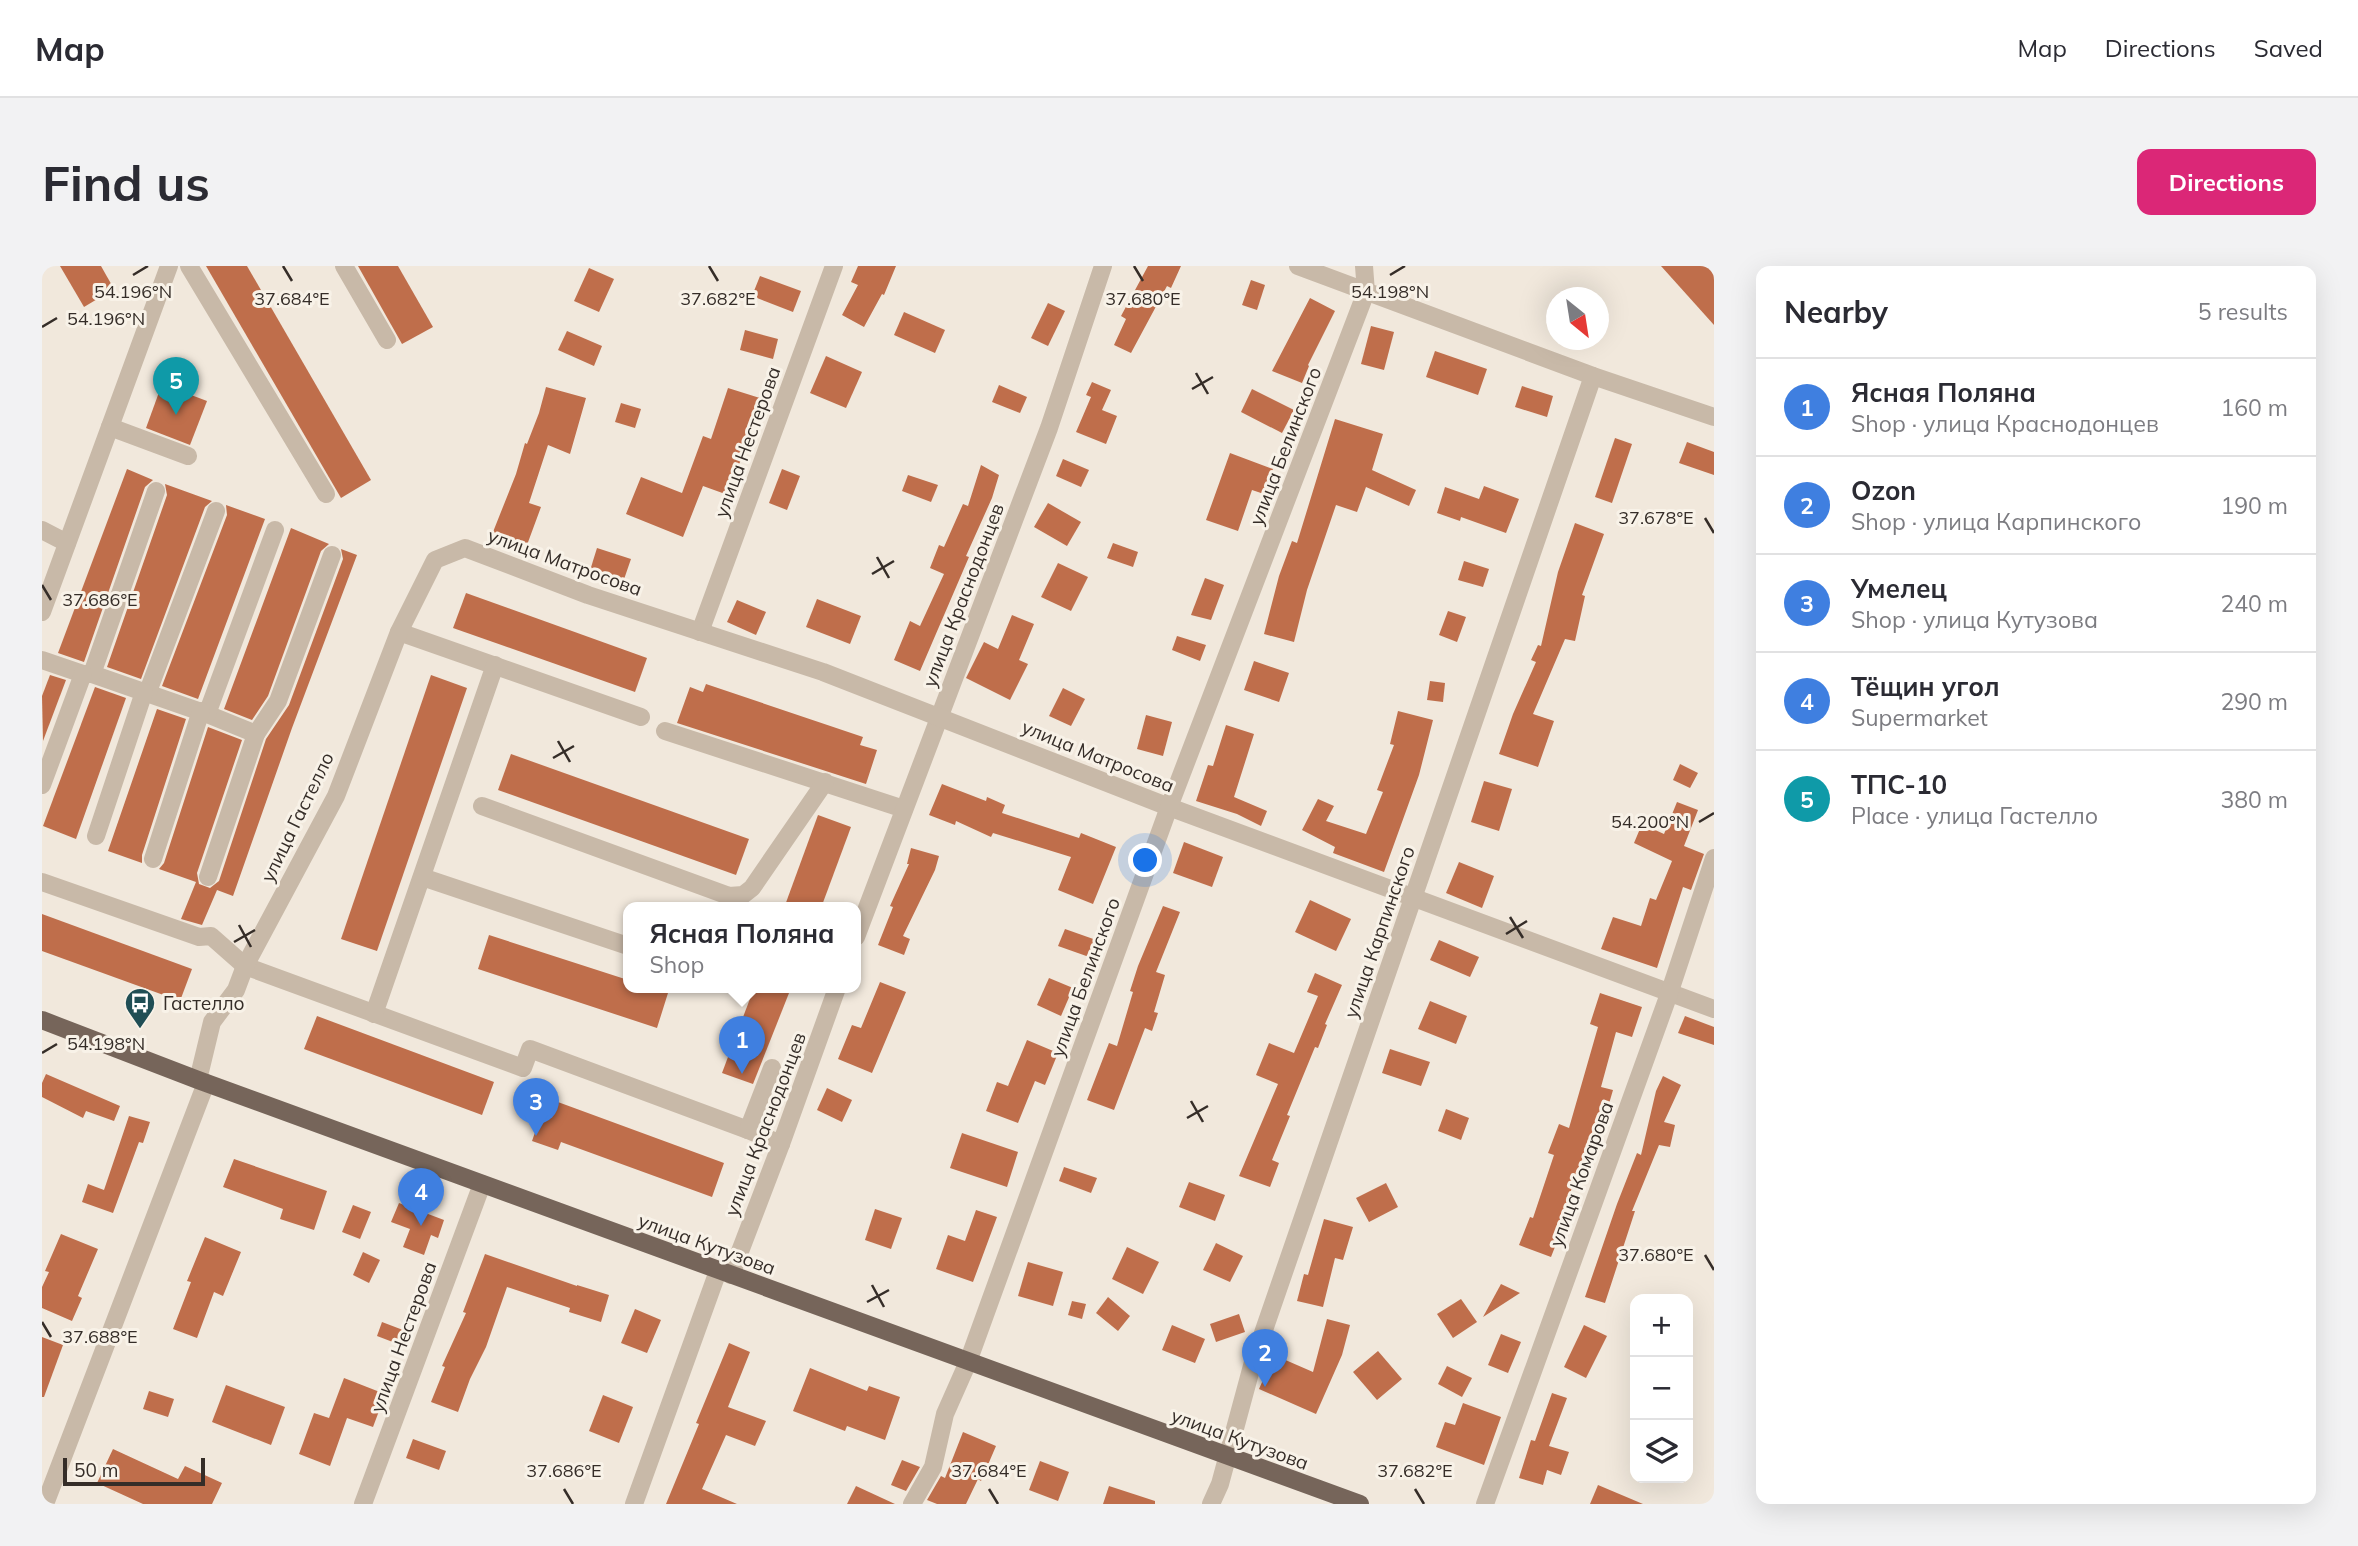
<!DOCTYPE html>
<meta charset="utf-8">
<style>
body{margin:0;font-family:Mulish,sans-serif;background:#f2f2f3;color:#2b2b33}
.controls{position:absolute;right:21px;bottom:21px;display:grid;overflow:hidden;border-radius:14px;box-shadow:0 7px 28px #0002}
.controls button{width:63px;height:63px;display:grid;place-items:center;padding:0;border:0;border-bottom:2px solid #e1e1e2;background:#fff;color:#2b2b33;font:35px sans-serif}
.compass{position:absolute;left:1504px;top:21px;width:63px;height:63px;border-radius:50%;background:#fff;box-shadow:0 7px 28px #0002;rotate:150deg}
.scale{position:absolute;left:21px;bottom:18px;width:142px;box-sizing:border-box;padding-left:7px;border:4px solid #352d28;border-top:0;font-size:19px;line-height:24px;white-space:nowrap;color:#352d28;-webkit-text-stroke:5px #f8f2e8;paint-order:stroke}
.you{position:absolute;left:1104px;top:595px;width:24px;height:24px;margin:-18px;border:5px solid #fff;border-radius:50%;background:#1a73e8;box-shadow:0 0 0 10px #1a73e833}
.badge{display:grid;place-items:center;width:46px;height:46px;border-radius:50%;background:#db2777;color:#fff;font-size:23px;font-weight:700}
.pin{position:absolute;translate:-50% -58px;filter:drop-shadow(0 2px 4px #0008)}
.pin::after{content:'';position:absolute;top:37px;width:24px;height:21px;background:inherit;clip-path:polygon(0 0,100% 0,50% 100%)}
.popup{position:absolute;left:581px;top:636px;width:238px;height:91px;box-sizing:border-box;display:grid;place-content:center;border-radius:14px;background:#fff;filter:drop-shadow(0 2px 5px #0005);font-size:23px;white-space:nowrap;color:#7c7c81}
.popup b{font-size:26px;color:#2b2b33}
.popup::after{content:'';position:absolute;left:50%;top:100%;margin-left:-14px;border:14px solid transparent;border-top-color:#fff}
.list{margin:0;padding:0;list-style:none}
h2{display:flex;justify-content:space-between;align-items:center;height:91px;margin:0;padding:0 28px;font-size:30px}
h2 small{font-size:23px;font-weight:400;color:#7c7c81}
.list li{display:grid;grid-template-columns:46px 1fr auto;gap:21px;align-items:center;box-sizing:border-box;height:98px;padding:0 28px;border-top:2px solid #e1e1e2}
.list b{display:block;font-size:26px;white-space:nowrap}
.list p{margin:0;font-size:23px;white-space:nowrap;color:#7c7c81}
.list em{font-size:23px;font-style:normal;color:#7c7c81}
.icon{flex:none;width:38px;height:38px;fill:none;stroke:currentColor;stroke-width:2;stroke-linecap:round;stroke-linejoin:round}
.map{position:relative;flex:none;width:1672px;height:1238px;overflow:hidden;border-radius:14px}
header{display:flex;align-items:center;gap:42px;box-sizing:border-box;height:98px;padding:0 35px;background:#fff;border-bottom:2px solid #e1e1e2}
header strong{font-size:33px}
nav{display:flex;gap:38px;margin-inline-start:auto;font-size:24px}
.intro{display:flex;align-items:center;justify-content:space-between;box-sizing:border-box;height:168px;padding:0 42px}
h1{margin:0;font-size:49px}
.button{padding:18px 32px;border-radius:14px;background:#db2777;color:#fff;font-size:24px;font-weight:700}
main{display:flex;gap:42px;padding:0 42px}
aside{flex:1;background:#fff;border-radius:14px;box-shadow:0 7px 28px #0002}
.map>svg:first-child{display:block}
.building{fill:#bf6e4b}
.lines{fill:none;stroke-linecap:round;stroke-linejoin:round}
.minor{stroke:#c8b9a8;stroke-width:18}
.major{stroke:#76655a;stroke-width:18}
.ticks{fill:none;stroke:#352d28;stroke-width:2.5}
.labels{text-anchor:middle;stroke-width:6;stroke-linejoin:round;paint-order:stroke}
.street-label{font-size:19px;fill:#352d28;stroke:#f8f2e8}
.poi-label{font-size:19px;fill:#352d28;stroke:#f8f2e8;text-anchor:start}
.ticks-label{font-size:18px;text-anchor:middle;fill:#352d28;stroke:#f8f2e8;stroke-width:6;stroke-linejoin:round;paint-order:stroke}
</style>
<header>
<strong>Map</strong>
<nav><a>Map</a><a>Directions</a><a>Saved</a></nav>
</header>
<div class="intro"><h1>Find us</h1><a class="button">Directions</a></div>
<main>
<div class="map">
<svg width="1672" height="1238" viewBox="0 0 1672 1238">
<rect width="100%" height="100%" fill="#f1e8dc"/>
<g class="building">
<path d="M18 0H59L72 23 42 41Z"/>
<path d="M164 0H205L329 214 299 232Z"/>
<path d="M316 0H356L391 61 360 78Z"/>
<path d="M816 0H854L842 29 840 28 822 61 800 49 816 19 809 16Z"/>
<path d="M1106 0H1139L1129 22 1125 20 1089 87 1072 79 1084 53 1079 50Z"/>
<path d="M1619 0H1666L1672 7V59Z"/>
<path d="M547 2 572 13 557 46 532 35Z"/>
<path d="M718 10 759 25 751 46 710 30Z"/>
<path d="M1209 14 1223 19 1215 44 1200 39Z"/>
<path d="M1268 32 1293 45 1266 99 1267 100 1260 117 1230 105Z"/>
<path d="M1006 37 1023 45 1006 80 989 72Z"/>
<path d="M862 46 903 64 893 87 852 69Z"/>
<path d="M1329 60 1352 66 1342 104 1319 98Z"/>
<path d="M703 64 736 73 731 93 698 84Z"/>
<path d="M525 65 560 80 552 100 516 84Z"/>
<path d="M1393 85 1445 103 1436 129 1384 111Z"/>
<path d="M784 90 820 106 804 142 768 127Z"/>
<path d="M1050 116 1069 124 1060 144 1075 150 1064 178 1034 166 1049 131 1044 129Z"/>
<path d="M120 118 165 135 148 179 104 162Z"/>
<path d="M957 119 985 131 978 147 950 136Z"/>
<path d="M1480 120 1511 130 1505 151 1473 141Z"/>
<path d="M504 121 544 132 528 188 506 179 487 237 499 241 485 279 451 266 474 208 483 177 485 178 497 147Z"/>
<path d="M686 122 721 133 686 229 661 220 641 271 584 248 599 211 640 227 661 170 669 173Z"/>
<path d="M1210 123 1252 144 1240 167 1199 146Z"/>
<path d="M579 137 599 143 593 162 573 156Z"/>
<path d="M1293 153 1341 168 1330 204 1374 224 1367 240 1324 221 1315 246 1294 239 1265 324 1252 376 1222 368 1237 310 1250 275 1255 277Z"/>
<path d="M1573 172 1590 178 1570 237 1553 231Z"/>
<path d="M1645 176 1672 186V209L1637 197Z"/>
<path d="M1188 187 1231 203 1222 228 1210 224 1196 265 1164 254Z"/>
<path d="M1021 193 1047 204 1039 221 1014 210Z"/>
<path d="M939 199 957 209 950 232 924 290 927 291 878 405 852 394 868 355 878 360 902 308 888 302 897 279 902 281 921 238 926 240Z"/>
<path d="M85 203 111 214 103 221 42 396 16 387Z"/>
<path d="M740 203 758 210 745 244 727 237Z"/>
<path d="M866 209 896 219 889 236 860 225Z"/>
<path d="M123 218 170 235 163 241 99 413 65 401 125 229Z"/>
<path d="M1442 220 1477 233 1464 267 1419 251 1418 255 1395 247 1403 221 1437 233Z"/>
<path d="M1006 237 1039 256 1025 280 992 261Z"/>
<path d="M184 239 223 253 156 433 120 420 185 249Z"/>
<path d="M1533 257 1562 268 1540 329 1543 330 1533 375 1523 373 1491 448 1512 455 1496 501 1457 488 1471 448 1494 396 1489 394 1496 379 1499 380 1516 306Z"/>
<path d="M249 262 287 278 279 285 226 430 210 454 182 443Z"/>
<path d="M1071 277 1096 286 1091 301 1065 292Z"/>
<path d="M555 282 589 293 579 322 546 311Z"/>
<path d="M299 283 315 289 250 462 191 630 175 624 160 659 139 653 154 616 117 603 122 597 166 461 200 474 155 607 157 618 168 622 177 615 224 473 247 439 301 293Z"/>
<path d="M1422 295 1447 303 1441 321 1416 314Z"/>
<path d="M1016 297 1046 311 1029 345 999 331Z"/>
<path d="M1163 312 1182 319 1169 354 1149 349Z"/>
<path d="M424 327 605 392 593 426 411 362Z"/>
<path d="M775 333 819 350 808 378 764 361Z"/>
<path d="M695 334 724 346 714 369 685 356Z"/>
<path d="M1406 345 1424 351 1415 376 1397 369Z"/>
<path d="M970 349 992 358 977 394 986 398 968 434 924 412 942 376 956 383Z"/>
<path d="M1135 370 1164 379 1158 395 1130 384Z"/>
<path d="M1212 395 1247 407 1237 436 1202 424Z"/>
<path d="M8 409 24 414 1 475 0 430Z"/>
<path d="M389 409 425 422 335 685 299 673Z"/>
<path d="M1388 415 1403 417 1401 436 1385 434Z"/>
<path d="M664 418 821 471 818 479 835 484 824 518 635 457 648 421 661 426Z"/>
<path d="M53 421 84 432 34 573 1 560Z"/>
<path d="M1021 422 1043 433 1029 460 1007 450Z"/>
<path d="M115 443 144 453 100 589V597L66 585Z"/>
<path d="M1356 445 1391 454 1377 509 1342 606 1291 587 1293 581 1260 564 1276 533 1292 540 1284 555 1324 568 1341 526 1335 524 1352 479 1348 478Z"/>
<path d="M1104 449 1130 456 1121 490 1095 483Z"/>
<path d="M1184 459 1212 468 1192 531 1225 545 1219 560 1195 548 1154 535 1166 499 1171 500Z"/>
<path d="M469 488 707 573 694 609 456 524Z"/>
<path d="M1638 498 1656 507 1648 522 1631 514Z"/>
<path d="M1442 515 1470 523 1457 565 1429 556Z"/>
<path d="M900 518 944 535 945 531 963 539 960 547 1037 572 1039 567 1074 581 1051 638 1016 624 1029 591 951 567 949 571 914 555 913 559 887 549Z"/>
<path d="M1635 536 1656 544 1642 580 1662 588 1649 624 1641 621 1615 702 1559 683 1571 651 1599 660 1608 632 1614 634 1630 595 1592 577 1600 558 1622 568Z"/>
<path d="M776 549 809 561 779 642H742Z"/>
<path d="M1142 576 1181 591 1170 621 1131 607Z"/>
<path d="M869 582 897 590 893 604 861 670 868 673 862 689 836 679 851 641 848 640 867 598H865Z"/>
<path d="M1417 596 1452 610 1440 642 1404 627Z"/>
<path d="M1268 634 1309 653 1294 685 1253 666Z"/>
<path d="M1121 640 1138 646 1114 706 1123 709 1112 746 1116 747 1110 765 1103 762 1072 844 1045 834 1067 777 1075 780 1091 726 1088 725 1096 700Z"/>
<path d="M0 648 150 703 138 735 0 685Z"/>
<path d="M1023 663 1057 675 1050 692 1016 680Z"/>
<path d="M447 669 586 714V722H611L626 727 615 762 436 703Z"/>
<path d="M1397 674 1437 691 1428 711 1388 694Z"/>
<path d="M1273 707 1300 719 1283 758 1285 759 1276 782 1273 781 1245 849 1248 850 1230 894 1237 897 1228 921 1197 910 1236 818 1214 809 1227 777 1252 787 1276 730 1265 726Z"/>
<path d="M1007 712 1031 722 1019 750 995 739Z"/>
<path d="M838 716 864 726 830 807 796 793 810 759 819 762Z"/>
<path d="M712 722H749L711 818 680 807Z"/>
<path d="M1558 727 1600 741 1590 771 1574 766 1559 821 1571 824 1564 848 1558 846 1532 915 1517 962 1520 963 1509 991 1477 979 1488 951 1491 952 1512 889 1506 887 1517 858 1527 862 1556 761 1548 758Z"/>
<path d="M1388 735 1425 750 1414 778 1376 763Z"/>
<path d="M275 750 452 816 440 849 262 783Z"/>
<path d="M1643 750 1672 761V779L1636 767Z"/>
<path d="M985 774 1016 787 1003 819 993 815 976 857 944 845 955 816 966 820Z"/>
<path d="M1348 783 1388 796 1379 820 1340 807Z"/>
<path d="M4 808 78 840 72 855 44 845 41 852 0 831V817Z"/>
<path d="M1621 810 1639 819 1622 856 1633 859 1628 881 1617 879 1590 945H1593L1563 1037 1543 1031 1575 938 1595 887 1599 889 1614 825Z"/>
<path d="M785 822 810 834 800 856 775 844Z"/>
<path d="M505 832 682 897 670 931 519 876 516 884 490 875Z"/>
<path d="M1404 843 1427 852 1419 874 1396 865Z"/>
<path d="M87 850 108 856 101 877 97 876 71 947 40 936 46 918 62 924Z"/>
<path d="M920 867 976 886 965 921 908 902Z"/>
<path d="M192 893 285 925 272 964 238 953 241 943 181 921Z"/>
<path d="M1022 901 1055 912 1049 927 1017 915Z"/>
<path d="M1147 916 1183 929 1173 955 1137 941Z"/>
<path d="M1344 917 1356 941 1327 956 1314 932Z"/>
<path d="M357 937 402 954 396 972 389 969 382 989 361 981 368 963 349 956Z"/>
<path d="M311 939 329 946 318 973 300 966Z"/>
<path d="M833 943 860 952 849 983 823 974Z"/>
<path d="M934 944 955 951 931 1016 894 1003 906 969 923 975Z"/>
<path d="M1282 953 1311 961 1301 994 1293 992 1281 1041 1255 1035 1262 1008 1266 1009Z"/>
<path d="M19 968 56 983 36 1030 40 1032 30 1055 0 1042V1021L7 1006 3 1005Z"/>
<path d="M163 971 199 986 181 1030 172 1026 155 1072 131 1063 149 1016 145 1015Z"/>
<path d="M1174 977 1201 990 1188 1016 1161 1004Z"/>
<path d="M1085 981 1117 996 1101 1028 1070 1013Z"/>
<path d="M321 986 338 994 327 1017 311 1009Z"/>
<path d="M443 988 535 1020V1019L567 1029 559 1056 527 1046 528 1042 465 1021 444 1081 428 1113 416 1146 389 1136 403 1101 400 1100 424 1047 421 1046Z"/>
<path d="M986 996 1021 1006 1011 1040 976 1030Z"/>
<path d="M1459 1018 1478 1027 1441 1051Z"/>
<path d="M1066 1031 1088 1050 1076 1065 1054 1047Z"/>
<path d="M1419 1033 1435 1056 1411 1072 1395 1048Z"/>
<path d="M1030 1035 1044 1038 1040 1053 1026 1049Z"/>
<path d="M593 1043 619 1054 605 1087 579 1077Z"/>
<path d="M1197 1048 1203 1066 1174 1076 1168 1058Z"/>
<path d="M1285 1053 1308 1059 1300 1089 1274 1148 1217 1123 1232 1089 1271 1106Z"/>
<path d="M340 1056 361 1064 356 1078 335 1070Z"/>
<path d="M1130 1059 1163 1073 1153 1097 1120 1084Z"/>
<path d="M1542 1059 1565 1070 1544 1112 1522 1101Z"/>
<path d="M1459 1068 1479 1076 1466 1107 1446 1099Z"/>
<path d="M0 1071 21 1079 2 1131H0Z"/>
<path d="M687 1077 708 1086 686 1141 724 1155 713 1180 684 1169 660 1223 695 1238H624L657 1158 654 1157Z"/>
<path d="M1336 1085 1360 1113 1335 1134 1311 1106Z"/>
<path d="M1405 1100 1430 1112 1420 1131 1396 1118Z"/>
<path d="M768 1102 825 1125 827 1120 858 1131 843 1174 805 1160 803 1165 751 1145Z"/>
<path d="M302 1112 348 1130 341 1146 337 1145 331 1161 305 1152 288 1200 257 1188 272 1147 287 1152Z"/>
<path d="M184 1119 243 1141 229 1179 170 1156Z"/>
<path d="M107 1125 132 1133 126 1151 101 1143Z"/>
<path d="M1510 1127 1525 1132 1507 1180 1527 1186 1519 1209 1505 1204 1501 1219 1477 1212 1489 1174 1493 1175Z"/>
<path d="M561 1129 591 1141 577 1177 547 1165Z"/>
<path d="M1421 1137 1459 1151 1442 1199 1394 1181 1403 1156 1413 1159Z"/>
<path d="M921 1166 954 1180 939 1215 936 1213 924 1238H895L885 1234 899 1210 903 1212Z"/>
<path d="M371 1173 404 1185 397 1204 364 1192Z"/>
<path d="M71 1183 136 1213 143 1200 180 1217 170 1238H101L55 1217Z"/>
<path d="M860 1194 878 1201 864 1225 849 1219Z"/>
<path d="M998 1195 1027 1206 1016 1235 987 1224Z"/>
<path d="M1556 1219 1601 1238H1548Z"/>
<path d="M814 1220 853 1238H805Z"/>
<path d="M1067 1220 1113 1235V1238H1061Z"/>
</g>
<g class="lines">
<g class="minor">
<path d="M147 0 284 228"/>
<path d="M302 0 345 74"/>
<path d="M1256 0 1551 110 1672 151"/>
<path d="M68 161 146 190"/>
<path d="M0 264 25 277"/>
<path d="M0 346 127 0"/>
<path d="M357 366 599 451"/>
<path d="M658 366 792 0"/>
<path d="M0 394 41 408H50L165 448 214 468"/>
<path d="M50 408 114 225"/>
<path d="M105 428 174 245"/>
<path d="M165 448 233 264"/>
<path d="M623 465 862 543"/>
<path d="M0 519 41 408"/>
<path d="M440 540 687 630 701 629 710 622 783 516"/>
<path d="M54 570 102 426"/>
<path d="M111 593 159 445"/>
<path d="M166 611 214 468 236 435 290 289"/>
<path d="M380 611 586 680"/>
<path d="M0 616 157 671 169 670 203 700 481 802 488 783 706 864 739 878"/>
<path d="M814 671 1007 162 1061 0"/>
<path d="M332 748 453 399"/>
<path d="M156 814 170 756 194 724 203 700 294 530 357 366 393 294 423 282 546 329 781 406 1127 541 1672 743"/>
<path d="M706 864 730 802"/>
<path d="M689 1009 739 878 795 722"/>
<path d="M3 1238 164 817"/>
<path d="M321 1238 440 918"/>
<path d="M592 1238 676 1005"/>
<path d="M870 1238 891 1201 903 1148 926 1096 1127 541 1324 26 1322 0"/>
<path d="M1169 1238 1178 1218 1211 1096 1551 110"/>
<path d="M1443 1238 1627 728 1672 592"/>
</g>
<path class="major" d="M0 754 156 814 1318 1238"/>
</g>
<path class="ticks" d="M241 0 250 15M667 0 676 15M1092 0 1101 15M91 9 106 0M1348 9 1363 0M0 61 15 52M1154 107 1166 128M1150 123 1171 111M1663 252 1672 267M835 291 847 312M830 308 852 295M0 319 9 334M516 475 528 496M511 492 532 480M1657 556 1672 547M1468 651 1481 672M197 659 209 681M1464 668 1485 655M192 676 213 664M0 787 15 778M1149 835 1161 856M1145 852 1166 840M1663 989 1672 1004M830 1019 842 1041M825 1036 847 1024M0 1056 9 1071M522 1223 531 1238M947 1223 956 1238M1373 1223 1382 1238"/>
<defs>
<g id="bus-pin" transform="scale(1.575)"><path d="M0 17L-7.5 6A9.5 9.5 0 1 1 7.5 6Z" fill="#204e55" stroke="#f8f2e8"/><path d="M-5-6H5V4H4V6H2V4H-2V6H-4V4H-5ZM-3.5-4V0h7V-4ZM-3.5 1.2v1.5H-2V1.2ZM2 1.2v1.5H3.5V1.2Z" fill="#fff"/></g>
</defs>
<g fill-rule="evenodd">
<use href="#bus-pin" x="98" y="737"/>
</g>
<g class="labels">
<g class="street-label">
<text transform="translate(705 176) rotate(-70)" y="7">улица Нестерова</text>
<text transform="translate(1243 180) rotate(-69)" y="7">улица Белинского</text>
<text transform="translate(523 296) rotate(20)" y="7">улица Матросова</text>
<text transform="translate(921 329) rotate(-69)" y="7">улица Краснодонцев</text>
<text transform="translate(1056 490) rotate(22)" y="7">улица Матросова</text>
<text transform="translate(255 551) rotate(-64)" y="7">улица Гастелло</text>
<text transform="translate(1337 666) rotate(-71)" y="7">улица Карпинского</text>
<text transform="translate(1043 711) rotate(-70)" y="7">улица Белинского</text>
<text transform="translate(723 858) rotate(-69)" y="7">улица Краснодонцев</text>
<text transform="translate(1539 908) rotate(-70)" y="7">улица Комарова</text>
<text transform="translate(665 978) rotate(20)" y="7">улица Кутузова</text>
<text transform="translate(361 1071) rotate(-70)" y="7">улица Нестерова</text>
<text transform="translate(1198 1173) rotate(20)" y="7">улица Кутузова</text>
</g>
<g class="poi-label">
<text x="121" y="744">Гастелло</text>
</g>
</g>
<g class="ticks-label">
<text x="91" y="32">54.196°N</text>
<text x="1348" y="32">54.198°N</text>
<text x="250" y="39">37.684°E</text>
<text x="676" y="39">37.682°E</text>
<text x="1101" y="39">37.680°E</text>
<text x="64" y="59">54.196°N</text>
<text x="1614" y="258">37.678°E</text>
<text x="58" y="340">37.686°E</text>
<text x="1608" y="562">54.200°N</text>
<text x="64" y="784">54.198°N</text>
<text x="1614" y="995">37.680°E</text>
<text x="58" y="1077">37.688°E</text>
<text x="522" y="1211">37.686°E</text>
<text x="947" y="1211">37.684°E</text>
<text x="1373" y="1211">37.682°E</text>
</g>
</svg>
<div class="controls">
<button>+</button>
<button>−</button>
<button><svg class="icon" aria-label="layers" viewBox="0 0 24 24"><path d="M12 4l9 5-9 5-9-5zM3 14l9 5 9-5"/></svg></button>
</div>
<svg class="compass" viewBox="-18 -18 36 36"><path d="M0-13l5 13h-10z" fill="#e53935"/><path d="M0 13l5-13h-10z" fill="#7c7c81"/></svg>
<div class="scale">50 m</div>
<div class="you"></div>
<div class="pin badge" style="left:700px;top:808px;background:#3f7fe0">1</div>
<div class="popup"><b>Ясная Поляна</b>Shop</div>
<div class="pin badge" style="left:1223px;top:1121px;background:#3f7fe0">2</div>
<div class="pin badge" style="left:494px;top:870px;background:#3f7fe0">3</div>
<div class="pin badge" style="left:379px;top:960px;background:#3f7fe0">4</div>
<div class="pin badge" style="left:134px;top:149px;background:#0f9aa8">5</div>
</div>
<aside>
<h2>Nearby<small>5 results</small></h2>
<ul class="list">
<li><span class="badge" style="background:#3f7fe0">1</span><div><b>Ясная Поляна</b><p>Shop · улица Краснодонцев</p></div><em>160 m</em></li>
<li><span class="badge" style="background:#3f7fe0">2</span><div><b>Ozon</b><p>Shop · улица Карпинского</p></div><em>190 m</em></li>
<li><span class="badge" style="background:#3f7fe0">3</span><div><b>Умелец</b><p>Shop · улица Кутузова</p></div><em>240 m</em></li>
<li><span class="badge" style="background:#3f7fe0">4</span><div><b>Тёщин угол</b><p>Supermarket</p></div><em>290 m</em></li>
<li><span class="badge" style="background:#0f9aa8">5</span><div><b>ТПС-10</b><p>Place · улица Гастелло</p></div><em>380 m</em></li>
</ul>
</aside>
</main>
